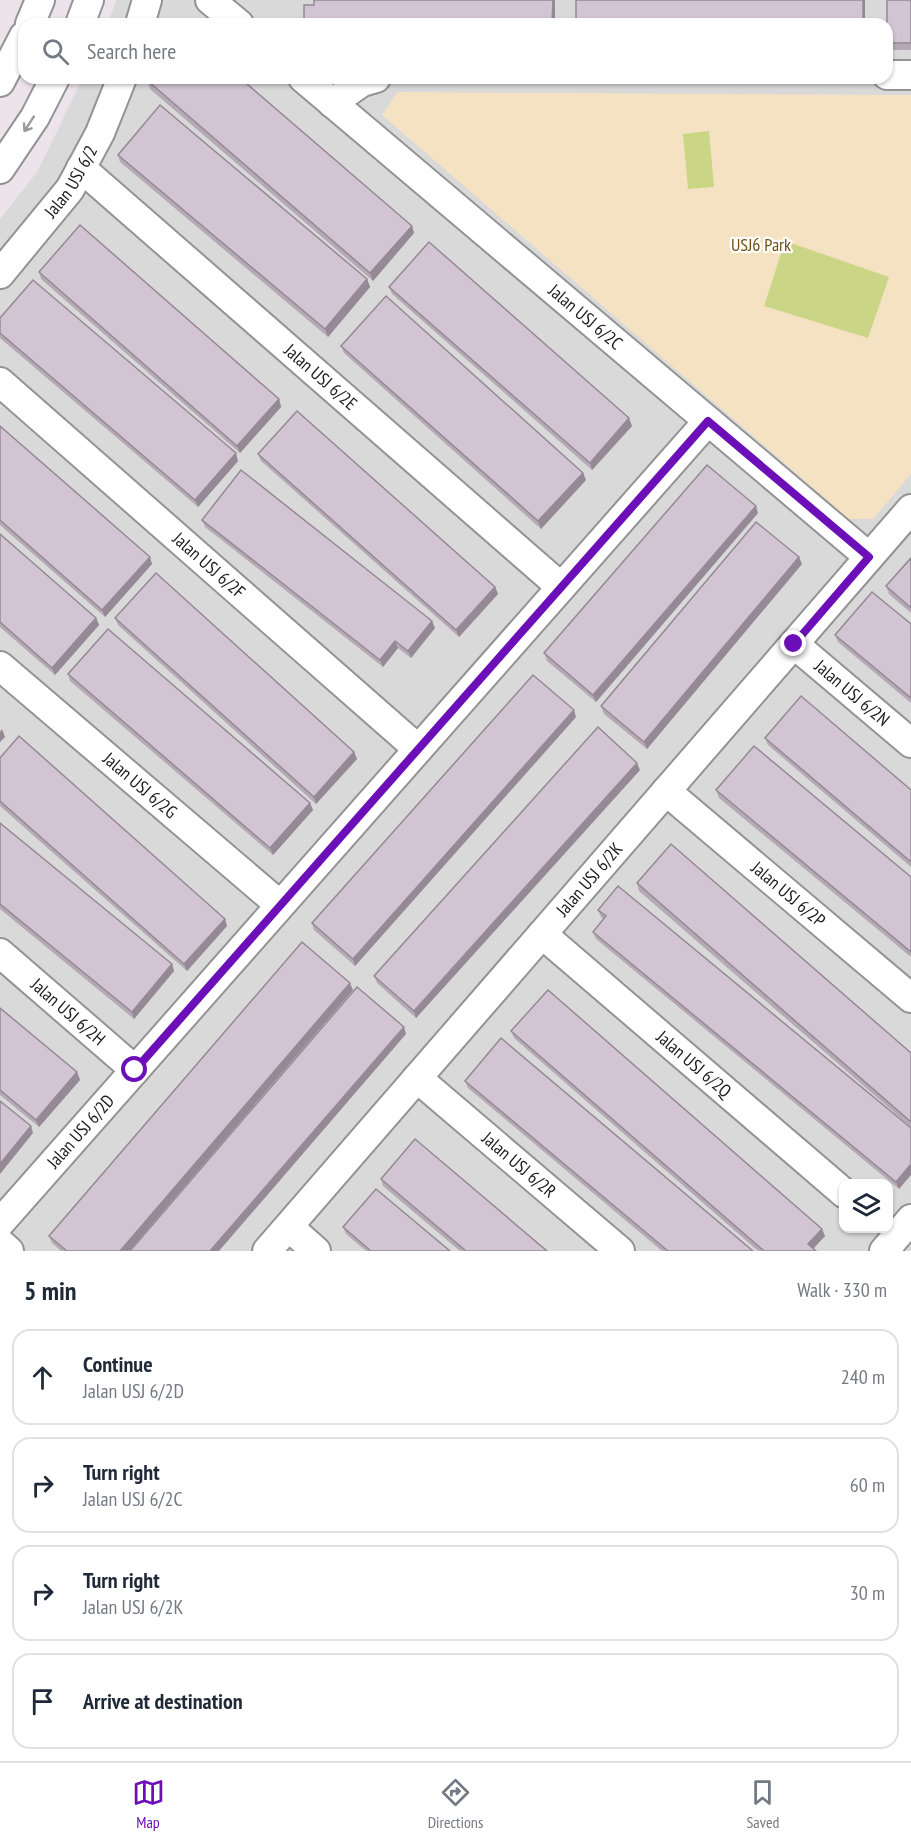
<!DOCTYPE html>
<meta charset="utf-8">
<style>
body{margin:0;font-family:"PT Sans Narrow",sans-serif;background:#f2f2f3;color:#1f2937}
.controls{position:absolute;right:18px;bottom:18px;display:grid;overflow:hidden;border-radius:12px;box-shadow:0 2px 4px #0004}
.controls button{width:54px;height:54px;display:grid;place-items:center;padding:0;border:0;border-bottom:2px solid #e0e1e3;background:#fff;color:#1f2937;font:30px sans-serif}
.stop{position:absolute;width:18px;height:18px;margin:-14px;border:4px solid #6c0fb9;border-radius:50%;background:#fff}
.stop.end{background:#6c0fb9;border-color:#fff;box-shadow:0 2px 6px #0008}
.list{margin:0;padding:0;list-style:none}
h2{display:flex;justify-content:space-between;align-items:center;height:78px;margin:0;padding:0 24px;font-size:26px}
h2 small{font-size:20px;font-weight:400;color:#747a83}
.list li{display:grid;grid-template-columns:39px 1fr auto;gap:18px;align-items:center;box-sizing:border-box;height:96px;margin:0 12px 12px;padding:0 12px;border:2px solid #e0e1e3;border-radius:18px}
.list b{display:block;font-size:22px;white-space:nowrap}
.list p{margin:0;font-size:20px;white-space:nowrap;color:#747a83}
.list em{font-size:20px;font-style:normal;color:#747a83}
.icon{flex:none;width:33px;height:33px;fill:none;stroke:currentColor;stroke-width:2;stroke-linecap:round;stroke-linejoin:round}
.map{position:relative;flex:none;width:911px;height:1251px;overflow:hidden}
.search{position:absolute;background:#fff;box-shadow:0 2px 4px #0004;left:18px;right:18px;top:18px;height:66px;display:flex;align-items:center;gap:15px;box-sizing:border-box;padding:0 21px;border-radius:18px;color:#747a83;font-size:22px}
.sheet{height:510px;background:#fff}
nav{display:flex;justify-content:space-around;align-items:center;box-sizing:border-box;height:84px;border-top:2px solid #e0e1e3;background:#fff;font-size:16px;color:#747a83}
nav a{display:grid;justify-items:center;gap:3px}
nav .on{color:#6c0fb9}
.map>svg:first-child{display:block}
.residential{fill:#dad9da;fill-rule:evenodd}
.park{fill:#f5e2c2}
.pitch{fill:#cad686}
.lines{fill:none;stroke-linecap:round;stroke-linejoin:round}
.minor-casing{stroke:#939393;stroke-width:32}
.minor{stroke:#fff;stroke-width:28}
.wall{fill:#b5a9b5}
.shaded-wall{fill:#948994}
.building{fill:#d3c4d3;stroke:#948994;stroke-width:1.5}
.oneway{stroke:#999}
.route{stroke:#6c0fb9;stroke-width:8}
.labels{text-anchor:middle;stroke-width:4.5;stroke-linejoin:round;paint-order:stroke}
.street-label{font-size:18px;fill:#1c1c1c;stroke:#fff}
.park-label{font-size:18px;fill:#714f13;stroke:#fff}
</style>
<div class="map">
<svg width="911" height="1251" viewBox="0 0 911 1251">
<rect width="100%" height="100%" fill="#ede3eb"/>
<path class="residential" d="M116 0H911V1251H0V219L37 172 83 78H887V24H108ZM844 1184H888V1228H844Z"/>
<path class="park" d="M398 92 911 95V474L873 519H849L382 115Z"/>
<g class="pitch">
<path d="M709 131 714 187 688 189 683 134Z"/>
<path d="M785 241 889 277 868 338 764 306Z"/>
</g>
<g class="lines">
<g class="minor-casing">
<g id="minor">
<path d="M210 0 239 24"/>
<path d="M30 24 40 0"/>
<path d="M80 24 89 0"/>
<path d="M140 24 147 0"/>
<path d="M887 75H911"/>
<path id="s1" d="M303 78 869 557"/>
<path d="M0 82 24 36"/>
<path d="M332 103 362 82 376 78"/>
<path id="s2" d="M81 168 561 587"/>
<path d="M0 169 35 117 55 78"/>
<path id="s3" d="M0 274 70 189 100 133 122 78"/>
<path id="s4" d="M0 382 418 749"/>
<path id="s5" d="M794 644 911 743"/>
<path id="s6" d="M0 666 280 905"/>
<path id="s7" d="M666 791 911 998"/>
<path id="s8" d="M542 934 844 1193"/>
<path id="s9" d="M0 953 135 1070"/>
<path id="s10" d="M417 1078 620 1251"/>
<path id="s11" d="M0 1223 708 421"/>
<path d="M289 1227 316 1251"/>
<path d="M0 1243 9 1251"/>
<path id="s12" d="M267 1251 911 509"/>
<path d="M884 1251 911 1219"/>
</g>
</g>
<use href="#minor" class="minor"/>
</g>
<g class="wall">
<path d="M911 0V50H890L887 43Z"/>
<path d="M148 81 412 226 414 233 373 281 150 89Z"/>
<path d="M118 155 367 279 370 287 328 337 120 162Z"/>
<path d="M39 272 279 399 281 407 240 453 41 279Z"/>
<path d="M389 287 632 426 592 470 392 294Z"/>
<path d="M0 318 238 461 198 507 0 338Z"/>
<path d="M341 346 583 473 586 480 541 529 344 353Z"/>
<path d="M0 426 152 564 105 617 0 525Z"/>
<path d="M258 454 495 587 498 594 459 637 261 461Z"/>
<path d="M758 513 596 702 547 661 544 653Z"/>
<path d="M202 520 435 628 411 658 398 648 383 667 205 527Z"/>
<path d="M0 534 96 618 99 625 55 675 0 627Z"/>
<path d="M911 558V613L889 594 886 586Z"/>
<path d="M802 564 647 749 604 714 601 706Z"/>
<path d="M115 618 354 752 357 759 316 804 118 625Z"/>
<path d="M911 624V703L838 642 835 635Z"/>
<path d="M68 674 313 810 273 855 70 681Z"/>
<path d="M576 717 355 966 314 930 312 923Z"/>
<path d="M765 738 911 790V867L768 745Z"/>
<path d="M0 758 225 919 227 926 187 971 0 806Z"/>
<path d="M640 770 416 1018 377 983 374 976Z"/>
<path d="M716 790 911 877V957L719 798Z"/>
<path d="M0 823 172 964 174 971 134 1019 0 909Z"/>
<path d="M637 883 911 1053V1127L639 891Z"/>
<path d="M598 910 911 1128 899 1189 596 939 593 932 603 919 601 917Z"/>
<path d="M353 990 129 1251H61L52 1243 49 1236Z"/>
<path d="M0 1008 77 1072 80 1080 39 1127 0 1095Z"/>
<path d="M511 1031 825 1236 813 1249 816 1251H758L514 1038Z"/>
<path d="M465 1081 753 1251H662L468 1088Z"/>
<path d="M381 1179 547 1251H460L383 1186Z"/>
<path d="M343 1227 450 1251H366L346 1234Z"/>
</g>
<g class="shaded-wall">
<path d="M553 0H555V24H552Z"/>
<rect x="863" y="0" width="2" height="24"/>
<path d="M412 226 414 233 373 281 370 273Z"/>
<path d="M367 279 370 287 328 337 325 329Z"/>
<path d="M279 399 281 407 240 453 237 446Z"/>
<path d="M629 418 632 426 592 470 590 463Z"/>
<path d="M236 453 238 461 198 507 195 500Z"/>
<path d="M583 473 586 480 541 529 538 521Z"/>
<path d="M756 506 758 513 596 702 593 695Z"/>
<path d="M150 557 152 564 105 617 102 610Z"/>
<path d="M799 557 802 564 647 749 644 742Z"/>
<path d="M495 587 498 594 459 637 456 630Z"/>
<path d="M96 618 99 625 55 675 52 668Z"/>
<path d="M432 621 435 628 411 658 408 651Z"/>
<path d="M395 641 398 648 383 667 380 660Z"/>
<path d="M574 710 576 717 355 966 353 959Z"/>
<path d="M2 729 5 737 0 742V732Z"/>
<path d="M354 752 357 759 316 804 314 797Z"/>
<path d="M637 763 640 770 416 1018 414 1011Z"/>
<path d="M310 803 313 810 273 855 270 848Z"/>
<path d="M225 919 227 926 187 971 184 964Z"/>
<path d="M172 964 174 971 134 1019 132 1012Z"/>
<path d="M350 983 353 990 129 1251H120Z"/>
<path d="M404 1027 406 1034 219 1251H210Z"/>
<path d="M77 1072 80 1080 39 1127 36 1120Z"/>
<path d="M31 1126 33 1133 0 1174V1164Z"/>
<path d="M911 1164V1175L899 1189 896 1182Z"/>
<path d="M822 1229 825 1236 811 1251 808 1244Z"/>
</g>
<g class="building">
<path d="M314 0H553L552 24H304V5H314Z"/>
<rect x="576" y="0" width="287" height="24"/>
<rect x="887" y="0" width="24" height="43"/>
<path d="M151 78H240L412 226 370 273 148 81Z"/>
<path d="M160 105 367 279 325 329 118 155Z"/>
<path d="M80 225 279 399 237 446 39 272Z"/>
<path d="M429 242 629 418 590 463 389 287Z"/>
<path d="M33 280 236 453 195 500 0 333V318Z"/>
<path d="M386 296 583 473 538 521 341 346Z"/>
<path d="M297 411 495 587 456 630 258 454Z"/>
<path d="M0 426 150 557 102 610 0 520Z"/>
<path d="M707 465 756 506 593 695 544 653Z"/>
<path d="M241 470 432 621 408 651 395 641 380 660 202 520Z"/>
<path d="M756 522 799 557 644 742 601 706Z"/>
<path d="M0 534 96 618 52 668 0 622Z"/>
<path d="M911 558V608L886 586Z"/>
<path d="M156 573 354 752 314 797 115 618Z"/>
<path d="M872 592 911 624V698L835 635Z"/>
<path d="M108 629 310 803 270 848 68 674Z"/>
<path d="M533 675 574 710 353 959 312 923Z"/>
<path d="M801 696 911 790V862L765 738Z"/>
<path d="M598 727 637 763 414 1011 374 976Z"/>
<path d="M19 736 225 919 184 964 0 801V758Z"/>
<path d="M754 746 911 877V952L716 790Z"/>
<path d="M0 823 172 964 132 1012 0 904Z"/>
<path d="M671 844 911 1053V1122L637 883Z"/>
<path d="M618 886 911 1128V1164L896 1182 593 932 606 916 598 910Z"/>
<path d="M302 942 350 983 120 1251H67L49 1236Z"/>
<path d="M357 987 404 1027 210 1251H130Z"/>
<path d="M548 990 822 1229 808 1244 816 1251H764L511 1031Z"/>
<path d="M0 1008 77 1072 36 1120 0 1090Z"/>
<path d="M501 1038 753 1251H668L465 1081Z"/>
<path d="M0 1101 31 1126 0 1164Z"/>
<path d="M415 1139 547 1251H466L381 1179Z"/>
<path d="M376 1189 450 1251H371L343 1227Z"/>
</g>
<defs><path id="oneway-shaft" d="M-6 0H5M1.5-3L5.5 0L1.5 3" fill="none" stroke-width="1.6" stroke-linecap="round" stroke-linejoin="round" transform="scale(1.5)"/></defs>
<use class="oneway" href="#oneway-shaft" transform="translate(29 124) rotate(123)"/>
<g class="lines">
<path class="route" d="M135 1070 708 421 869 557 794 644"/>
</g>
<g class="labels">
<g class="street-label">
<text dy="6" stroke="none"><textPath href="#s3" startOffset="117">Jalan USJ 6/2</textPath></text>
<text dy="6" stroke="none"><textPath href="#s1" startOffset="370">Jalan USJ 6/2C</textPath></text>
<text dy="6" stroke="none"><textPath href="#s2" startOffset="318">Jalan USJ 6/2E</textPath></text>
<text dy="6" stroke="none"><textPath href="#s4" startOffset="278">Jalan USJ 6/2F</textPath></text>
<text dy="6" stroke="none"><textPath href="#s5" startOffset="76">Jalan USJ 6/2N</textPath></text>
<text dy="6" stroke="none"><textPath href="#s6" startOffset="184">Jalan USJ 6/2G</textPath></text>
<text dy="6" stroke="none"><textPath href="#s12" startOffset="492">Jalan USJ 6/2K</textPath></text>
<text dy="6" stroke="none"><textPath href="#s7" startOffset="160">Jalan USJ 6/2P</textPath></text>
<text dy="6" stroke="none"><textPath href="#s9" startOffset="90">Jalan USJ 6/2H</textPath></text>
<text dy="6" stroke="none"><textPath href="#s8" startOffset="200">Jalan USJ 6/2Q</textPath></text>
<text dy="6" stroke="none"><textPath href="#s11" startOffset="122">Jalan USJ 6/2D</textPath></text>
<text dy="6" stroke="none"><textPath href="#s10" startOffset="134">Jalan USJ 6/2R</textPath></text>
</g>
<g class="park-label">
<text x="761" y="251">USJ6 Park</text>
</g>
</g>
</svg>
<div class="controls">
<button><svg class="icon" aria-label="layers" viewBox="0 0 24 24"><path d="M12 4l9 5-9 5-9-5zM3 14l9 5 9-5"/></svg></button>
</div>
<div class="stop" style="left:135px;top:1070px"></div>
<div class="stop end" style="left:794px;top:644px"></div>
<div class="search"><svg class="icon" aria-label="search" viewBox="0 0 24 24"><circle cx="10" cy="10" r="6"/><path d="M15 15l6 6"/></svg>Search here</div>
</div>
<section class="sheet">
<h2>5 min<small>Walk · 330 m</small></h2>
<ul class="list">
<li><svg class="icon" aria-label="ahead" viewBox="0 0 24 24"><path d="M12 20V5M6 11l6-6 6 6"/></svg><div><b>Continue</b><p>Jalan USJ 6/2D</p></div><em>240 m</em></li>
<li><svg class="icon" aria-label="right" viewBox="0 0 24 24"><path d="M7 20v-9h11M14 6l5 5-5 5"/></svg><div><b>Turn right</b><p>Jalan USJ 6/2C</p></div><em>60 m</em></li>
<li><svg class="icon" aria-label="right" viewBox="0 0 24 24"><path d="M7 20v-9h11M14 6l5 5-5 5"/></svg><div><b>Turn right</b><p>Jalan USJ 6/2K</p></div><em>30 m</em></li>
<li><svg class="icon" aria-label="arrive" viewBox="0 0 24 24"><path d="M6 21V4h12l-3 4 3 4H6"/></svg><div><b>Arrive at destination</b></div></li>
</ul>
</section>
<nav>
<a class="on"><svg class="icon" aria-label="map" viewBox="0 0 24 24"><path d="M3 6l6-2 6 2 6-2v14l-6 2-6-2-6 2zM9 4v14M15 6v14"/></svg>Map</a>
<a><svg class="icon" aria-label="directions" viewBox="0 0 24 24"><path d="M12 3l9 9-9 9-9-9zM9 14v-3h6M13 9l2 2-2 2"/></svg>Directions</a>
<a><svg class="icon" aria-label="saved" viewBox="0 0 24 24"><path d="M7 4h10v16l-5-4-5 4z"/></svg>Saved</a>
</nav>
